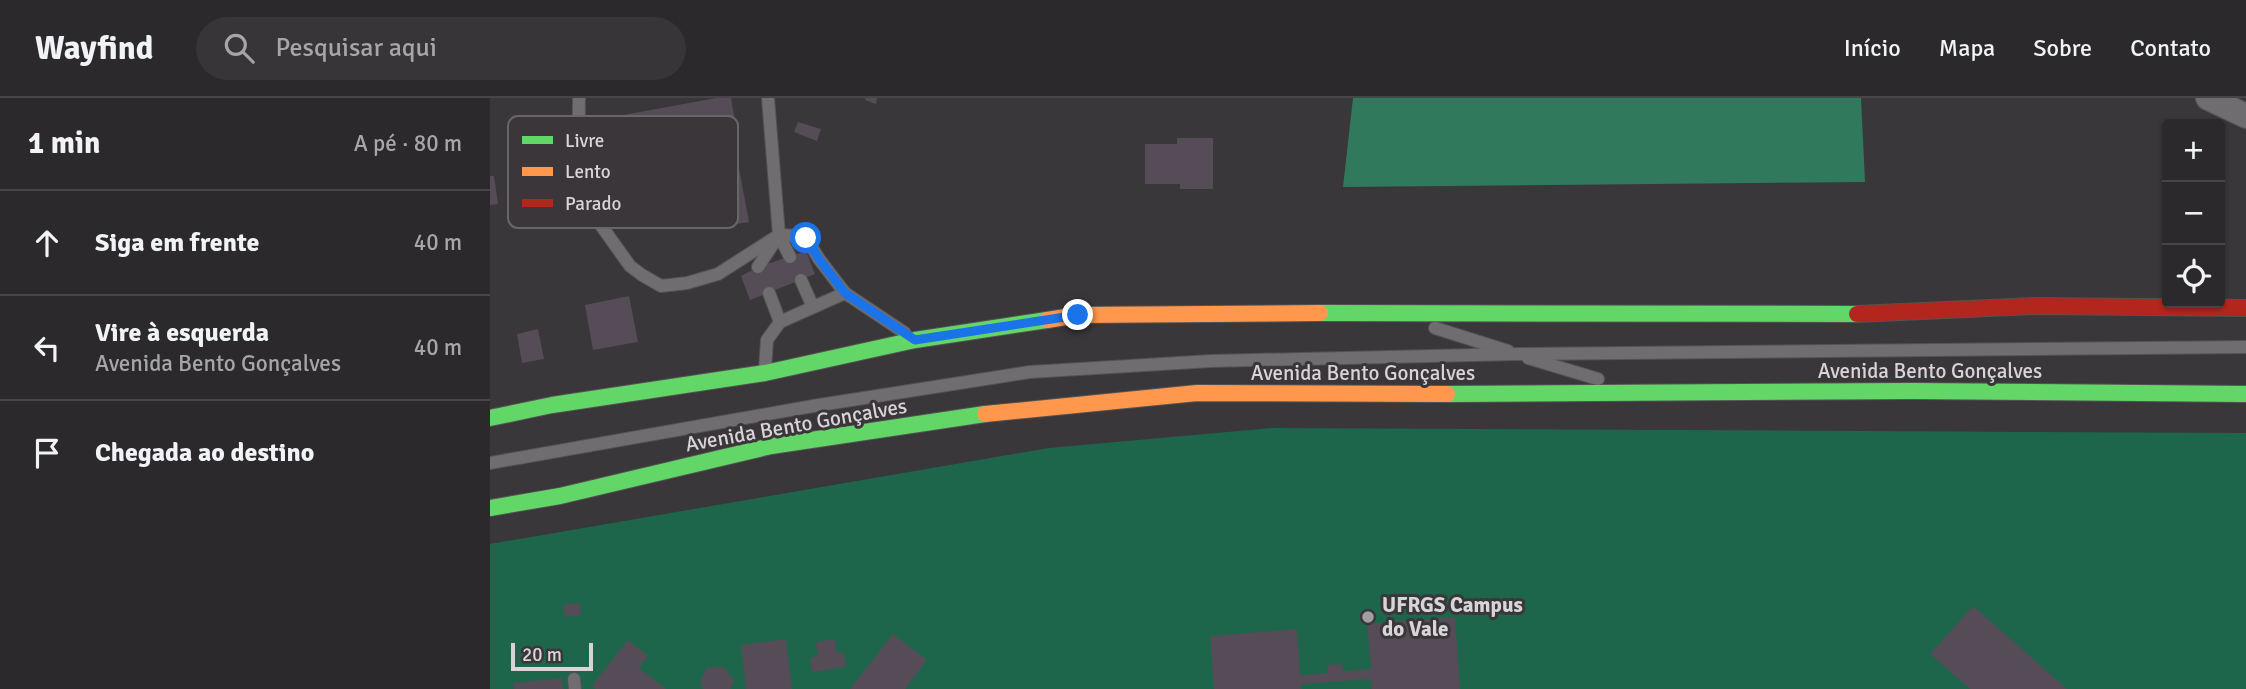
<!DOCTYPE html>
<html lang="pt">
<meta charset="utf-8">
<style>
body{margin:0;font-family:Signika,sans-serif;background:#373537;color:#f1f3f6}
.controls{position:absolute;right:21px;top:21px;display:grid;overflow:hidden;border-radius:7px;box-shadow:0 2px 5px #0004}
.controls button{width:63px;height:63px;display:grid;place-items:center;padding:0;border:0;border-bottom:2px solid #474547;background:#2b292b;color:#f1f3f6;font:35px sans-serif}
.scale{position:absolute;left:21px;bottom:18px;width:82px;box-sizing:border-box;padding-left:7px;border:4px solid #d7d5d7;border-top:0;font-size:19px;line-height:24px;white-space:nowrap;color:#d7d5d7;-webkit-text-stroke:5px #3a363a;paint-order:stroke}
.stop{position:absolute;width:21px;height:21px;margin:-16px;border:5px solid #1a73e8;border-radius:50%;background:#fff}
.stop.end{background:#1a73e8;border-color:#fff;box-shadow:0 2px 7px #0008}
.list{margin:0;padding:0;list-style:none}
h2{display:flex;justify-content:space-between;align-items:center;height:91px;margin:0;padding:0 28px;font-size:30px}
h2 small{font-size:23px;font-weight:400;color:#a6a6a9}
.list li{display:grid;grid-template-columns:46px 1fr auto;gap:21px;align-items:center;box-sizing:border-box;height:105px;padding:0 28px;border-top:2px solid #474547}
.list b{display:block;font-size:26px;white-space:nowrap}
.list p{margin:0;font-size:23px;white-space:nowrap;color:#a6a6a9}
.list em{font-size:23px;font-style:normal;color:#a6a6a9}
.icon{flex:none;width:38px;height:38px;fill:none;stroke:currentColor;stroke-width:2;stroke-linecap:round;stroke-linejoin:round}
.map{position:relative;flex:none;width:1756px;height:591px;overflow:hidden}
header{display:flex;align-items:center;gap:42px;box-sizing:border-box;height:98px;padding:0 35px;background:#2b292b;border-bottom:2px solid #474547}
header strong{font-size:33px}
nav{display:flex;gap:38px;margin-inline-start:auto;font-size:24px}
.search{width:490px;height:63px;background:#373537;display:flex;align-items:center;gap:18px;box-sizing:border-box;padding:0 24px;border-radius:38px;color:#a6a6a9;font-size:26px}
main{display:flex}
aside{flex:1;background:#2b292b}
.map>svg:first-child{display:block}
.green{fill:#1d664c}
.forest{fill:#30795d}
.building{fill:#564c57}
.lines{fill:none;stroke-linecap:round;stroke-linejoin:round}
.lane-casing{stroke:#545354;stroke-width:14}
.street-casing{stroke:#545354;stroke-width:26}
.fast-casing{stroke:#545354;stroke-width:18}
.slow-casing{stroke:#545354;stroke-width:18}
.jam-casing{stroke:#545354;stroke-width:18}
.lane{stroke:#6f6d6f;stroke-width:12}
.street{stroke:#6f6d6f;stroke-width:24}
.fast{stroke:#63d668;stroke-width:16}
.slow{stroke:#ff974d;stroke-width:16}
.jam{stroke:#b3261e;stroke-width:16}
.route{stroke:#1a73e8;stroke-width:9}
.poi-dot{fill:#a09ea0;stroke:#3a363a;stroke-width:2.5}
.labels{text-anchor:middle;stroke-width:6;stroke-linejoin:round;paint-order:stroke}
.street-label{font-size:21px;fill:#d7d5d7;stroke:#3a363a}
.poi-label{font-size:21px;font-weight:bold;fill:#d7d5d7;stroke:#3a363a;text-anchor:start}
.key{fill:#3a363a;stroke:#696669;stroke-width:2}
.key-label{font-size:19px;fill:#d7d5d7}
</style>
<header>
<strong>Wayfind</strong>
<div class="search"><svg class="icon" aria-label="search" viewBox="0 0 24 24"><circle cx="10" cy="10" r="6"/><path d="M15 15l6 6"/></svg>Pesquisar aqui</div>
<nav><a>Início</a><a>Mapa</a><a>Sobre</a><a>Contato</a></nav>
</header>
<main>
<aside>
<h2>1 min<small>A pé · 80 m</small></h2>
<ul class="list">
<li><svg class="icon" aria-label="ahead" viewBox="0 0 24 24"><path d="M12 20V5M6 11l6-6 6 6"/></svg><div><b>Siga em frente</b></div><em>40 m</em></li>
<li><svg class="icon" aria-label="left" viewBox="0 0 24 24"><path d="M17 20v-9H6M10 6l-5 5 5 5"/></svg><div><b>Vire à esquerda</b><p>Avenida Bento Gonçalves</p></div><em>40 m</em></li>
<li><svg class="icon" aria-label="arrive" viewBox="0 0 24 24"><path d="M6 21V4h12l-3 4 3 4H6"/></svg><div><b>Chegada ao destino</b></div></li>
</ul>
</aside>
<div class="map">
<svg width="1756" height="591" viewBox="0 0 1756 591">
<rect width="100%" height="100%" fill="#393739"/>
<path class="green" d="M782 330 1756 335V591H0V446L559 350Z"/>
<path class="forest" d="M863 0H1371L1375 84 853 89Z"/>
<g class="building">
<path d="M226 0H241L247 36 119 59 112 21Z"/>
<path d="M376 0H387L386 6 375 2Z"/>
<path d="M308 24 331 31 327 43 304 34Z"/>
<path d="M687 40H723V91H690V86H655V46H687Z"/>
<path d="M245 49 259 124 218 131 205 56Z"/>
<path d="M0 78H4L8 106 0 107Z"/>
<path d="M316 153 325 176 260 202 251 178 268 169Z"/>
<path d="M139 198 148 244 103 252 95 207Z"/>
<path d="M48 231 54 261 32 265 27 236Z"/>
<path d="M90 505 91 517 75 519 73 507Z"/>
<path d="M1483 508 1577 591H1480L1440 556Z"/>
<path d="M965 519 970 591H882L881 581 811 586V591H724L720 538 807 531 810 577 838 575 837 567 852 566 853 573 881 571 877 526Z"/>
<path d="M403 536 437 562 415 591H360Z"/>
<path d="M296 541 302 591H256L251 547Z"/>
<path d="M345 541 347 555H354L356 569 322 574 320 560 328 558 326 544Z"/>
<path d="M138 542 158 558 149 570 176 591H106L102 588Z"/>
<path d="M234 569 244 583 240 591H213L210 584 217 570Z"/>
<path d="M72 580 73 591H24L23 585Z"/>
</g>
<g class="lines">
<g class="lane-casing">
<g id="lane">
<path d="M89 0 88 87 100 112 140 168 152 177 171 188 197 185 228 176 289 137 311 138 316 140 329 161 355 195"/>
<path d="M278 0 289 137 300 159"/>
<path d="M268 169 285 143"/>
<path d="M311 182 323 209"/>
<path d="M279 195 290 224"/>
<path d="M945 230 1018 253"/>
<path d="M1038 260 1108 281"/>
<path d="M275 272 277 242 290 224 355 195 415 235"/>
<path d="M0 365 323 308 540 274 721 263 1027 256 1756 249"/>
<path d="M84 581 85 591"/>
</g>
</g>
<g class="street-casing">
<path id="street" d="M1718 0 1756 18"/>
</g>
<g class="fast-casing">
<g id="fast">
<path d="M830 215 1367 216"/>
<path d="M957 296 1423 293 1756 296"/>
<path d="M0 320 62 307 275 275 425 242 557 222"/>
<path d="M0 410 70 398 281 348 495 316"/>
</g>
</g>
<g class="slow-casing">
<g id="slow">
<path d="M557 222 588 217 830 215"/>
<path d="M495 316 707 295 957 296"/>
</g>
</g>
<g class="jam-casing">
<path id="jam" d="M1367 216 1546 208 1756 210"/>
</g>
<use href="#lane" class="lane"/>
<use href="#street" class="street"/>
<use href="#fast" class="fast"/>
<use href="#slow" class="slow"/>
<use href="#jam" class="jam"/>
</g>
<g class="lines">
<path class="route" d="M316 140 329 161 355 195 425 242 588 217"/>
</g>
<circle class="poi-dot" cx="878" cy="519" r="7"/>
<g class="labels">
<g class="street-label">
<text x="1440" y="280">Avenida Bento Gonçalves</text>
<text x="873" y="282">Avenida Bento Gonçalves</text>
<text transform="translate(306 327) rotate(-10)" y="7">Avenida Bento Gonçalves</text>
</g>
<g class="poi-label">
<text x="892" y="514">UFRGS Campus<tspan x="892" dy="24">do Vale</tspan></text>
</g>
</g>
<rect x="18" y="18" width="230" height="112" rx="10" class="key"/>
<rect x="32" y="38" width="31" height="8" fill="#63d668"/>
<rect x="32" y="69" width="31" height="9" fill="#ff974d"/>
<rect x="32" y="101" width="31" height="8" fill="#b3261e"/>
<g class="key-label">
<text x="75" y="49">Livre</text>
<text x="75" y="80">Lento</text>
<text x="75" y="112">Parado</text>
</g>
</svg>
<div class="controls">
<button>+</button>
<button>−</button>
<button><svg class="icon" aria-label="locate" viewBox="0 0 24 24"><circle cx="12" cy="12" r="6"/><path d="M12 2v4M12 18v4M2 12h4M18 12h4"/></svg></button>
</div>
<div class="scale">20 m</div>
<div class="stop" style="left:316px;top:140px"></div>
<div class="stop end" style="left:588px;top:217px"></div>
</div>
</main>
